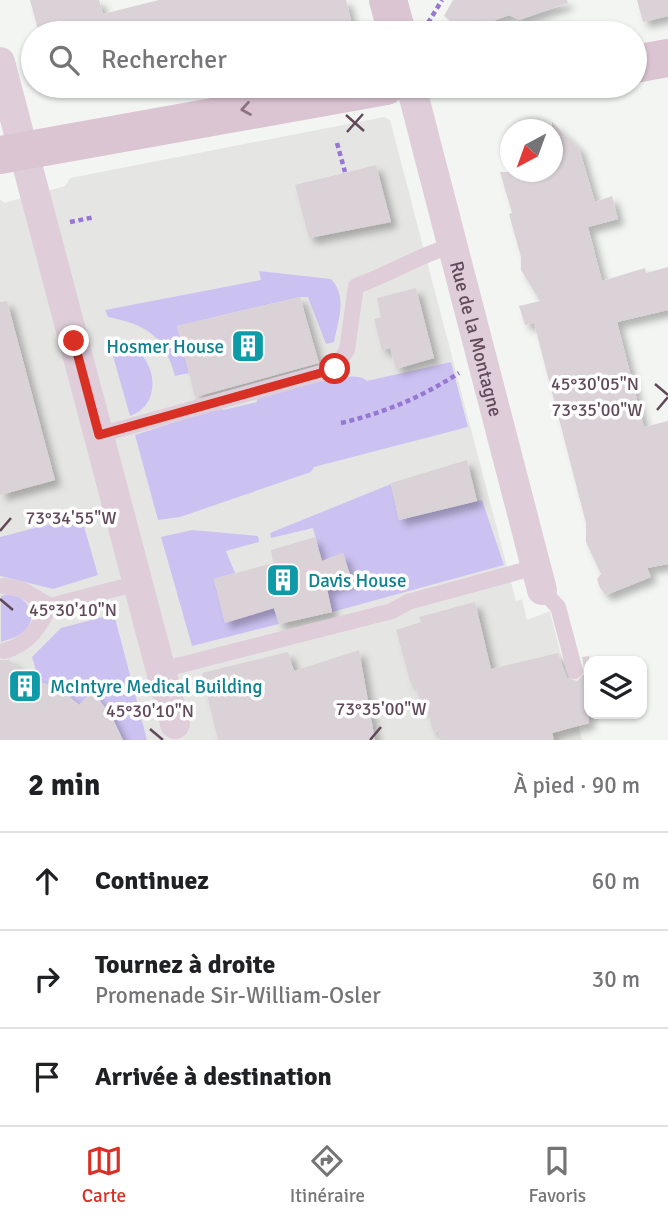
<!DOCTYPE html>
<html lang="fr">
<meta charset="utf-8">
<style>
body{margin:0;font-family:Signika,sans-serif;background:#f2f2f2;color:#202124}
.controls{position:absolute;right:21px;bottom:21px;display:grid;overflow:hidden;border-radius:14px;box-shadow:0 2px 5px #0004}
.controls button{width:63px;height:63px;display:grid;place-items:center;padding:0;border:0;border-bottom:2px solid #e0e0e0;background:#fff;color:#202124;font:35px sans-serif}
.compass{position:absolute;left:500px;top:119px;width:63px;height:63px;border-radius:50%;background:#fff;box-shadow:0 2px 5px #0004;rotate:221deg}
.stop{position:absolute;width:21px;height:21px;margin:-16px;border:5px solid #d93025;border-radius:50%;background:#fff}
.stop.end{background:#d93025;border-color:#fff;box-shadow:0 2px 7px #0008}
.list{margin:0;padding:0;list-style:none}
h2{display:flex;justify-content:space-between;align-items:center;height:91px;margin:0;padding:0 28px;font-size:30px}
h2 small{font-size:23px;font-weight:400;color:#757577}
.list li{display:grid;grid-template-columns:46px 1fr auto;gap:21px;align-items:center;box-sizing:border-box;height:98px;padding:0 28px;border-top:2px solid #e0e0e0}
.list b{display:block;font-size:26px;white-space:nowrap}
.list p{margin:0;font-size:23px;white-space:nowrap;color:#757577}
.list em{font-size:23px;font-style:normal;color:#757577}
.icon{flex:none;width:38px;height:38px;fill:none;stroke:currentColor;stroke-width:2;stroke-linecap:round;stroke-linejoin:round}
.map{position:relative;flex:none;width:668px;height:740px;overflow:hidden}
.search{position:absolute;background:#fff;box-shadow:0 2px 5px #0004;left:21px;right:21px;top:21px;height:77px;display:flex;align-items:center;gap:18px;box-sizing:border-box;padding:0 24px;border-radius:38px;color:#757577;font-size:26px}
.sheet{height:385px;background:#fff}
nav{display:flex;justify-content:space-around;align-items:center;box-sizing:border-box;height:98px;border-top:2px solid #e0e0e0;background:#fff;font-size:19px;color:#757577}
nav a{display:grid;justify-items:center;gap:4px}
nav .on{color:#d93025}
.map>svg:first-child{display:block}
.education{fill:#e5e6e4}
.green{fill:#ccc2f2}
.building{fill:#dad2d6;filter:url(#shadow)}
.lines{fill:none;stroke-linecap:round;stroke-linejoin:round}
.path{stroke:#9678d1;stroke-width:4.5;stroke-dasharray:5 3.5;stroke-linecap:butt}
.lane{stroke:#dfceda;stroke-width:16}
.street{stroke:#dfceda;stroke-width:30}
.secondary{stroke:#dbc5d3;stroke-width:38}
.oneway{stroke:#8c7484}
.route{stroke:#d93025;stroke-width:9}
.ticks{fill:none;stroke:#61495a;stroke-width:2.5}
.labels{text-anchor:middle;stroke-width:7;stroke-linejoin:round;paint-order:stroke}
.street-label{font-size:19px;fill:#61495a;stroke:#fff}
.culture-label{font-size:19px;fill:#0d838f;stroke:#fff;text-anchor:start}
.ticks-label{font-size:18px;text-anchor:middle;fill:#61495a;stroke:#fff;stroke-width:7;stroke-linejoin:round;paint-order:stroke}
</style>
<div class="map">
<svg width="668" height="740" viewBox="0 0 668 740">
<defs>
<filter id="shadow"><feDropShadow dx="6" dy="6" stdDeviation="3.5" flood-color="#0004"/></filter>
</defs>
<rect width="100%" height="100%" fill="#f3f5f3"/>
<path class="education" d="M384 117 390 120 516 601 522 599 527 620 550 611 582 740H0V199L4 203 65 186 70 178Z"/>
<g class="green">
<path d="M259 271 331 279C348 297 338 320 334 342L326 344 308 297H300L177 326 189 373 175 376C164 336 148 325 108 317L105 310 261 280Z"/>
<path d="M109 342C151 336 171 402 130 416Z"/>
<path d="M451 362 468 427 314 467 311 472 180 517 158 520 135 435 221 407 223 410 257 402V398C277 393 354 366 367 381Z"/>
<path d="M391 484 399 520 482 500 504 565 332 612 327 589 352 581 343 553 322 561 313 528 271 538 270 533Z"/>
<path d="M81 516 98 575 53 589 0 576V537Z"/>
<path d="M192 530 258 536 259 542 226 551 235 573 214 579 225 622 274 608 279 624 192 646 161 537Z"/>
<path d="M9 594C25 596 39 613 27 628 22 636 10 639 1 642V596Z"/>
<path d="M114 614 147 740H123L110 713 92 692 79 705 62 691 39 681 32 657 61 628Z"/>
</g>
<g class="building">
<path d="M30 0H99L103 14 159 0H346L354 33H39Z"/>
<path d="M453 0H567L568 3 519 20 509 15 485 24 480 20 458 27 444 16Z"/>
<path d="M637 0H668V16L643 22Z"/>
<path d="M552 122 579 148 595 202 612 196 618 219 588 227 602 281 645 268 646 273 668 267V310L617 322 644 427 668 421V564L647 568 651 577 606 595 600 588 597 579 601 574 586 542V523L534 323 525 325 519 306 540 301 521 270V257L509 214 512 213 500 172H552Z"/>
<path d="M376 165 391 222 309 238 295 185Z"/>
<path d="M416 288 434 358 396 369 390 348 382 350 374 319 381 317 377 298Z"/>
<path d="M300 297 319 363 195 397 177 326Z"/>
<path d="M7 301 55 480 0 495V302Z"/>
<path d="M467 460 477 501 399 520 391 483Z"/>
<path d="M315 537 322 561 343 553 352 581 327 589 332 612 279 624 274 608 225 623 214 579 273 563 271 550Z"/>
<path d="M475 602 491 669 558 653 567 678 577 681 585 673 582 657 589 656V723L552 733 554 740H440L438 731 433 732 427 708 422 709 415 683 411 684 396 630 421 622 419 617Z"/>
<path d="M359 650 375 740H218L202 673 288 652 294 671Z"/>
<path d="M0 660H9L31 678 62 691 79 705 92 692 110 713 123 740H0Z"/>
</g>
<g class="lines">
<g class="path">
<path d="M428 23 442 0"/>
<path d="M337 143 345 172"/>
<path d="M70 222 95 217"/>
<path d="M341 423C384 413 422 397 459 373"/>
</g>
<g class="lane">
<path d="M99 435 335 369 347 350 356 286C389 275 418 255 452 246"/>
<path d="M3 586 21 589 50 606"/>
<path d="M542 590 558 607 575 671"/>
<path d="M4 651C29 644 38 629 50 606L138 583"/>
<path d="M161 670 392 611 408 602 536 567"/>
</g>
<g class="street">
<path d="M0 62 175 724"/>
<path id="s1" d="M411 86 542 590"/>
</g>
<g class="secondary">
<path d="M388 0 397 33"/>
<path d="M635 64 668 58"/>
<path d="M0 155 386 86"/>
</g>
</g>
<defs><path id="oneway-chevron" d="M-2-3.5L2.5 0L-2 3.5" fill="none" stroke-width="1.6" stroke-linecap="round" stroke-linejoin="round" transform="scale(1.75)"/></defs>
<use class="oneway" href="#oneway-chevron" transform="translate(246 109) rotate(170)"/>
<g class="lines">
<path class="route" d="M74 341 99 435 335 369"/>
</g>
<path class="ticks" d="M346 115 364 131M347 132 363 114M655 384 668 395M657 410 668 397M0 531 11 518M0 599 13 610M150 729 163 740M370 740 381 727"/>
<defs>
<g id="building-square" transform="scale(1.75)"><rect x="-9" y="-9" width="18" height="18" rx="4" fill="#0f9aa8" stroke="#fff"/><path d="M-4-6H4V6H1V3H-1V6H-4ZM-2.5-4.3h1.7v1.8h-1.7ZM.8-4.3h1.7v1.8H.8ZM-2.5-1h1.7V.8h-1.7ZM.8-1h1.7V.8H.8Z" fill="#fff"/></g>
</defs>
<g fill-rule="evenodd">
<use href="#building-square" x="248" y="346"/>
<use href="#building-square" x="283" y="580"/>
<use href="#building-square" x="25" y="686"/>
</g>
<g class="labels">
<g class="street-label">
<text dy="7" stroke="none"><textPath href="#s1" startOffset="261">Rue de la Montagne</textPath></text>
</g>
<g class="culture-label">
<text x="224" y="353" text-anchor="end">Hosmer House</text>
<text x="308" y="587">Davis House</text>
<text x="50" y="693">McIntyre Medical Building</text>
</g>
</g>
<g class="ticks-label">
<text x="595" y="390">45°30'05"N</text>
<text x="597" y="416">73°35'00"W</text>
<text x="71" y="524">73°34'55"W</text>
<text x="73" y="616">45°30'10"N</text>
<text x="381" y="715">73°35'00"W</text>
<text x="150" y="717">45°30'10"N</text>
</g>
</svg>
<div class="controls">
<button><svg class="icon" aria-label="layers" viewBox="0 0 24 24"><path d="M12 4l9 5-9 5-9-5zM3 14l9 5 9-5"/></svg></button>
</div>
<svg class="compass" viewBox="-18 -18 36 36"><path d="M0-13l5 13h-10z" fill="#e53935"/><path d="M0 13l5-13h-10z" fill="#757577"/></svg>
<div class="stop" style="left:335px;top:369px"></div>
<div class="stop end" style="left:74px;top:341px"></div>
<div class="search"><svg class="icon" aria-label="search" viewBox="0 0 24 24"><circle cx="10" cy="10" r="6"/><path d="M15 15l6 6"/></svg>Rechercher</div>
</div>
<section class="sheet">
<h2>2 min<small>À pied · 90 m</small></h2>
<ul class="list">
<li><svg class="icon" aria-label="ahead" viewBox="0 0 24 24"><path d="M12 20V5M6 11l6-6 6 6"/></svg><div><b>Continuez</b></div><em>60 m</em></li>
<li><svg class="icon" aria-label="right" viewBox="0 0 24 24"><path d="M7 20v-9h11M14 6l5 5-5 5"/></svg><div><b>Tournez à droite</b><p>Promenade Sir-William-Osler</p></div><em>30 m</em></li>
<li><svg class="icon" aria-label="arrive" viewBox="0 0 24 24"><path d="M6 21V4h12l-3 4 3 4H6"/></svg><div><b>Arrivée à destination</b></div></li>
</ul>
</section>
<nav>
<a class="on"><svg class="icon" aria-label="map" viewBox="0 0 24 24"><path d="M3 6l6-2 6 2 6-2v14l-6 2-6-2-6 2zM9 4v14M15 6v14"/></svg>Carte</a>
<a><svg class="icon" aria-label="directions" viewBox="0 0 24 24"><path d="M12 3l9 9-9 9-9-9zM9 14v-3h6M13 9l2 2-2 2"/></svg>Itinéraire</a>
<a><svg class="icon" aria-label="saved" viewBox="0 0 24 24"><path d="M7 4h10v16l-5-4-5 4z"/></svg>Favoris</a>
</nav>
